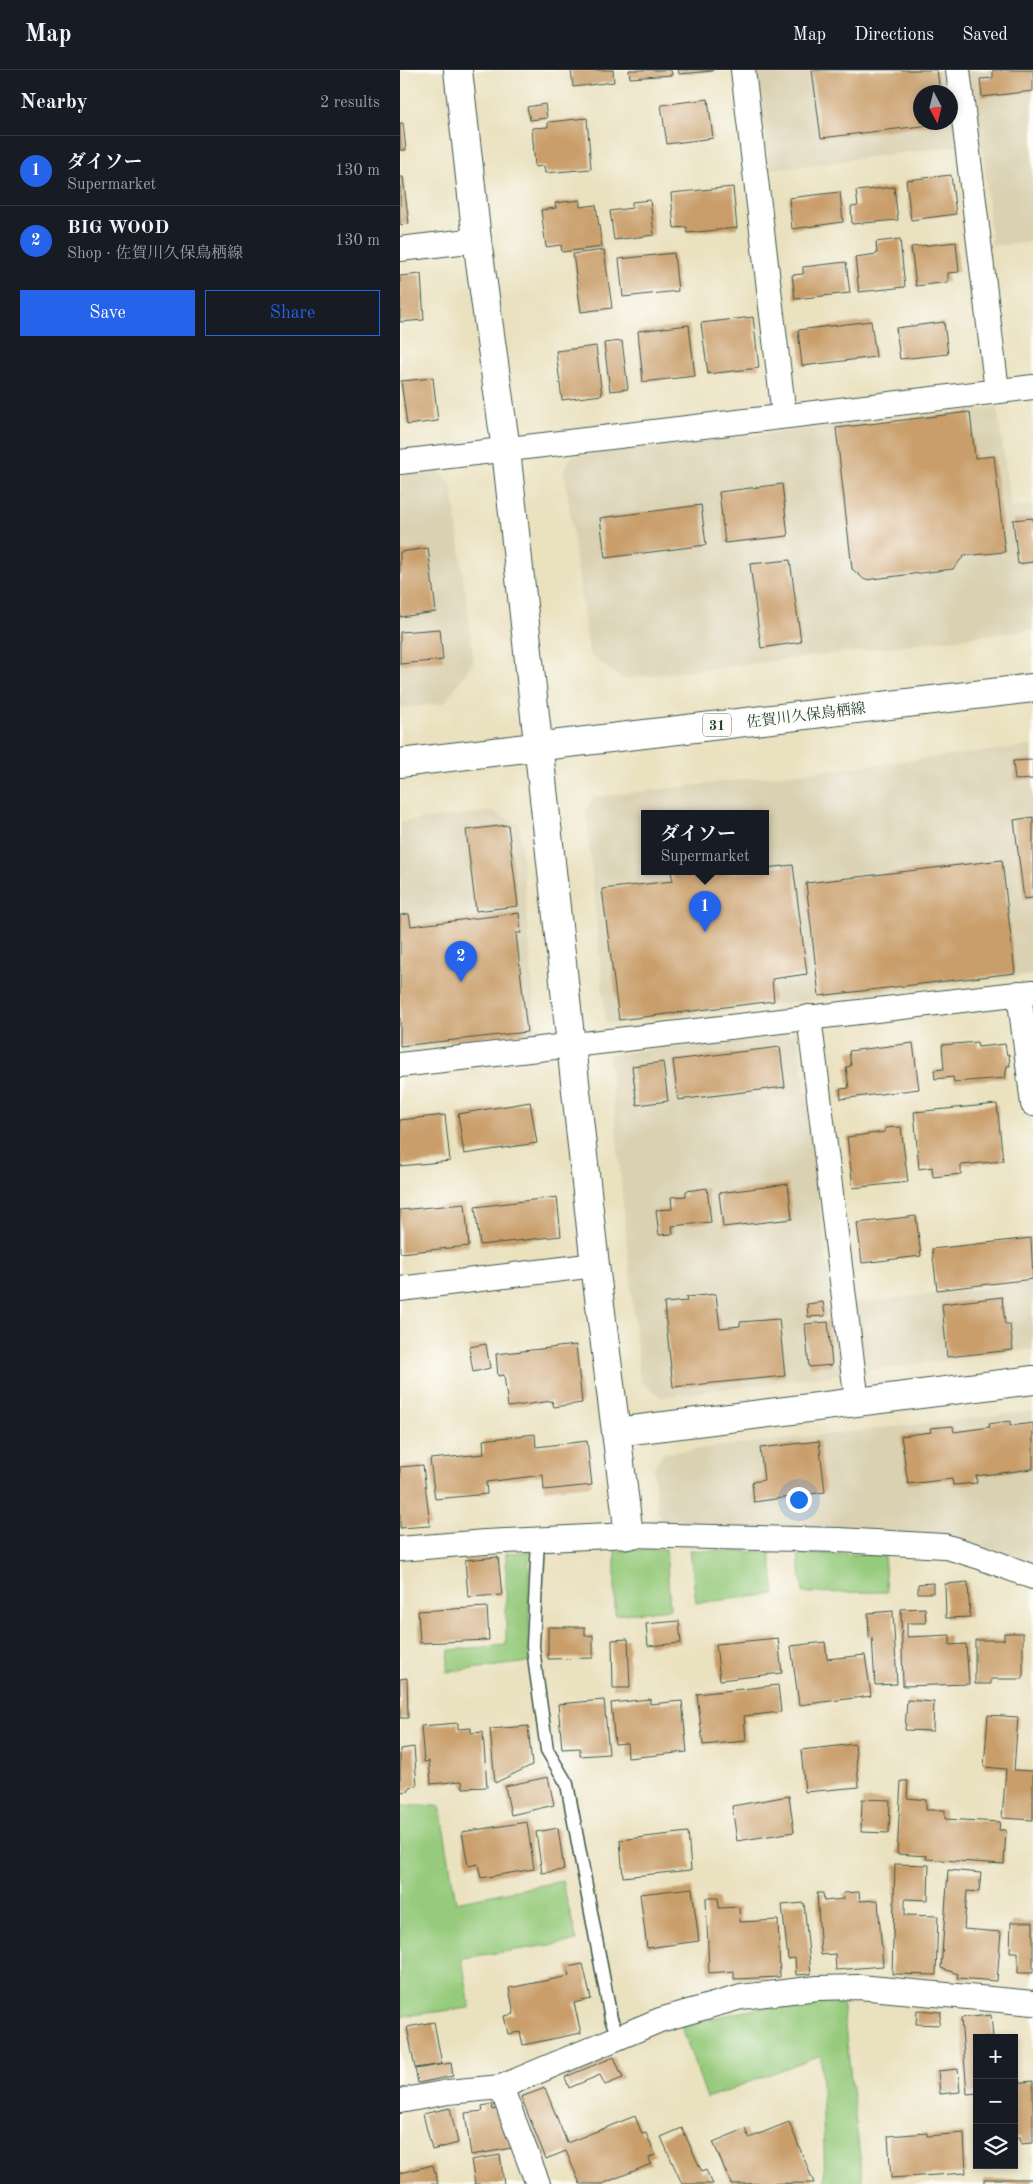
<!DOCTYPE html>
<meta charset="utf-8">
<style>
body{margin:0;font-family:"Old Standard TT","Noto Serif JP",serif;background:#242831;color:#f1f3f6}
.controls{position:absolute;right:15px;bottom:15px;display:grid;overflow:hidden;border-radius:0px;box-shadow:0 2px 8px #0003}
.controls button{width:45px;height:45px;display:grid;place-items:center;padding:0;border:0;border-bottom:1px solid #363941;background:#171b24;color:#f1f3f6;font:25px sans-serif}
.compass{position:absolute;left:513px;top:15px;width:45px;height:45px;border-radius:50%;background:#171b24;box-shadow:0 2px 8px #0003;rotate:173deg}
.you{position:absolute;left:398px;top:1429px;width:18px;height:18px;margin:-12px;border:4px solid #fff;border-radius:50%;background:#1a73e8;box-shadow:0 0 0 8px #1a73e833}
.badge{display:grid;place-items:center;width:32px;height:32px;border-radius:50%;background:#2563eb;color:#fff;font-size:16px;font-weight:700}
.pin{position:absolute;translate:-50% -41px;filter:drop-shadow(0 1px 2px #0008)}
.pin::after{content:'';position:absolute;top:26px;width:18px;height:15px;background:inherit;clip-path:polygon(0 0,100% 0,50% 100%)}
.popup{position:absolute;left:241px;top:740px;width:128px;height:65px;box-sizing:border-box;display:grid;place-content:center;border-radius:0px;background:#171b24;filter:drop-shadow(0 1px 4px #0005);font-size:16px;white-space:nowrap;color:#9ea1a6}
.popup b{font-size:19px;color:#f1f3f6}
.popup::after{content:'';position:absolute;left:50%;top:100%;margin-left:-10px;border:10px solid transparent;border-top-color:#171b24}
.list{margin:0;padding:0;list-style:none}
h2{display:flex;justify-content:space-between;align-items:center;height:65px;margin:0;padding:0 20px;font-size:21px}
h2 small{font-size:16px;font-weight:400;color:#9ea1a6}
.list li{display:grid;grid-template-columns:32px 1fr auto;gap:15px;align-items:center;box-sizing:border-box;height:70px;padding:0 20px;border-top:1px solid #363941}
.list b{display:block;font-size:19px;white-space:nowrap}
.list p{margin:0;font-size:16px;white-space:nowrap;color:#9ea1a6}
.list em{font-size:16px;font-style:normal;color:#9ea1a6}
.actions{display:flex;gap:10px;padding:15px 20px}
.actions a{flex:1;padding:11px 0;border:1px solid #2563eb;border-radius:0px;text-align:center;font-size:18px;color:#2563eb}
.actions .main{background:#2563eb;color:#fff}
.icon{flex:none;width:28px;height:28px;fill:none;stroke:currentColor;stroke-width:2;stroke-linecap:round;stroke-linejoin:round}
.map{position:relative;flex:none;width:633px;height:2114px;overflow:hidden}
header{display:flex;align-items:center;gap:30px;box-sizing:border-box;height:70px;padding:0 25px;background:#171b24;border-bottom:1px solid #363941}
header strong{font-size:24px}
nav{display:flex;gap:28px;margin-inline-start:auto;font-size:18px}
main{display:flex}
aside{flex:1;background:#171b24}
.map>svg:first-child{display:block}
.built{fill:#dad1b2;fill-rule:evenodd}
.green{fill:#96ca7b;stroke:#5a8458}
.building{fill:#c99e6b}
.lines{fill:none;stroke-linecap:round;stroke-linejoin:round}
.service-casing{stroke:#3d5649;stroke-width:15}
.minor-casing{stroke:#3d5649;stroke-width:26}
.tertiary-casing{stroke:#3d5649;stroke-width:30}
.primary-casing{stroke:#3d5649;stroke-width:30}
.service{stroke:#fff;stroke-width:12}
.minor{stroke:#fff;stroke-width:24}
.tertiary{stroke:#fff;stroke-width:28}
.primary{stroke:#fff;stroke-width:28}
.labels{text-anchor:middle;stroke-width:4.5;stroke-linejoin:round;paint-order:stroke}
.shield{fill:#fdfcf7;stroke:#62766e;stroke-width:1}
.shield-label{font-size:14px;font-weight:bold;fill:#1f3d34}
.street-label{font-size:15px;fill:#1f3d34;stroke:#fdfcf7}
</style>
<header>
<strong>Map</strong>
<nav><a>Map</a><a>Directions</a><a>Saved</a></nav>
</header>
<main>
<aside>
<h2>Nearby<small>2 results</small></h2>
<ul class="list">
<li><span class="badge">1</span><div><b>ダイソー</b><p>Supermarket</p></div><em>130 m</em></li>
<li><span class="badge">2</span><div><b>BIG WOOD</b><p>Shop · 佐賀川久保鳥栖線</p></div><em>130 m</em></li>
</ul>
<div class="actions"><a class="main">Save</a><a>Share</a></div>
</aside>
<div class="map">
<svg width="633" height="2114" viewBox="0 0 633 2114">
<rect width="100%" height="100%" fill="#fdfcf7"/>
<filter id="ink" filterUnits="userSpaceOnUse"><feTurbulence type="fractalNoise" baseFrequency=".02" numOctaves="2"/><feDisplacementMap in="SourceGraphic" scale="10" xChannelSelector="R" yChannelSelector="G"/><feConvolveMatrix kernelMatrix="1 2 1 2 8 2 1 2 1" color-interpolation-filters="sRGB"/></filter>
<filter id="wash" filterUnits="userSpaceOnUse"><feTurbulence type="fractalNoise" baseFrequency=".0096" numOctaves="4" result="noise"/><feDisplacementMap in="SourceGraphic" scale="20" xChannelSelector="R" yChannelSelector="G"/><feGaussianBlur stdDeviation="1.12" result="paint"/><feColorMatrix in="noise" values="0 0 0 0 0 0 0 0 0 0 0 0 0 0 0 0 0 1.4 0 .05"/><feComposite in="paint" operator="in"/></filter>
<g filter="url(#wash)">
<rect width="100%" height="100%" fill="#eae1bf"/>
<g class="built">
<path d="M357 0H633V172L592 176 582 73 369 100ZM520 22H550V52H520Z"/>
<path d="M597 337 611 438 633 436V560L222 609 189 584 164 399 172 386Z"/>
<path d="M39 400 52 416 74 591 44 633 0 638V405Z"/>
<path d="M633 676V905L206 954 186 741 194 727ZM245 743H365V801H245Z"/>
<path d="M93 741 119 754 137 964 0 980V752Z"/>
<path d="M398 963 432 1236 633 1212V1279L261 1327 240 1311 209 985Z"/>
<path d="M633 1341V1495L268 1455 258 1444 253 1398 264 1383Z"/>
</g>
<g class="green">
<path d="M266 1479 270 1539 215 1545V1481Z"/>
<path d="M290 1480 370 1482 375 1524 296 1533Z"/>
<path d="M129 1482V1592L47 1602 49 1580 106 1575V1483Z"/>
<path d="M398 1483 484 1485 487 1522 403 1523Z"/>
<path d="M0 1736H40L56 1832 162 1811 177 1871 62 1888 70 1938 0 1946Z"/>
<path d="M442 1930 463 2114H425L421 1985 307 2028 281 1955 360 1938Z"/>
</g>
<g id="blocks">
<g class="building">
<path d="M171 0H213L214 12 173 17Z"/>
<path d="M229 0H271L272 5 230 8Z"/>
<path d="M278 0H313V1L279 4Z"/>
<path d="M412 0H537L540 22H520V52L538 54 421 68Z"/>
<path d="M593 0H633V21L582 27 580 9 593 8Z"/>
<path d="M308 29 313 68 267 74 261 35Z"/>
<path d="M145 34 147 48 130 50 127 37Z"/>
<path d="M187 48 191 99 145 103 144 96 135 97 132 58 148 57V52Z"/>
<path d="M0 53H3L6 80H0Z"/>
<path d="M551 105 556 144 511 150 506 110Z"/>
<path d="M0 107H3L9 154 0 155Z"/>
<path d="M333 117 337 158 287 163V157L274 158 271 123Z"/>
<path d="M494 117 498 150 452 154 451 137 458 136 456 121Z"/>
<path d="M440 122 443 152 392 159 389 128Z"/>
<path d="M180 130V137L196 135 202 177 162 182 161 175 146 177 141 140 156 138 155 133Z"/>
<path d="M250 130 254 165 214 170 210 141 232 138V132Z"/>
<path d="M500 169 505 217 459 222 455 187 477 184 476 172Z"/>
<path d="M556 172 559 202 548 203V212L516 216 511 177Z"/>
<path d="M204 180 212 238 181 242 173 184Z"/>
<path d="M274 183 278 221 223 227 219 189Z"/>
<path d="M446 192 450 223 395 229 392 205 403 204V197Z"/>
<path d="M21 204 24 250 0 252V206Z"/>
<path d="M353 247 359 298 308 304 301 253Z"/>
<path d="M471 251 476 287 402 296 398 260Z"/>
<path d="M544 252 548 284 500 289 496 258Z"/>
<path d="M289 255 295 306 243 312 238 261Z"/>
<path d="M222 271 228 319 210 321 204 273Z"/>
<path d="M196 276 202 325 162 330 156 281Z"/>
<path d="M33 308 38 351 7 355 1 311Z"/>
<path d="M570 342 575 388 594 386 605 482 564 486 553 499 465 510 452 499 436 358Z"/>
<path d="M382 414 388 466 325 473 319 422Z"/>
<path d="M301 435 306 475 205 488 200 448Z"/>
<path d="M633 448V492L618 494 613 450Z"/>
<path d="M28 478 36 542 0 547V482Z"/>
<path d="M390 490 401 572 361 578 350 494Z"/>
<path d="M40 559 43 590 0 594V562Z"/>
<path d="M633 690V709L615 710 613 691Z"/>
<path d="M633 747V828L624 829 614 750Z"/>
<path d="M108 755 118 836 76 841 66 760Z"/>
<path d="M602 790 615 903 419 926 406 813Z"/>
<path d="M393 795 407 904 372 909 374 931 219 950 202 819 273 811 271 801H317L318 804 365 801V798Z"/>
<path d="M119 843 121 863H116L127 962 0 976V845L9 844 11 856Z"/>
<path d="M577 972 578 977 605 974 607 985 609 984 610 996H607L605 1008 554 1012 553 1007 535 1009 534 1000 544 999 542 975Z"/>
<path d="M513 973 519 1019 441 1029 440 1019 449 1018 446 997 451 996 449 981Z"/>
<path d="M380 977 385 1017 278 1030 273 990Z"/>
<path d="M263 992 268 1031 237 1035 232 996Z"/>
<path d="M130 1032 137 1073 64 1084 58 1044Z"/>
<path d="M597 1034 603 1091 561 1095V1104L533 1107 532 1097 519 1099 514 1042Z"/>
<path d="M45 1045 50 1091 0 1096V1050Z"/>
<path d="M501 1057 508 1112 453 1118 447 1067 485 1062V1058Z"/>
<path d="M388 1114 392 1149 323 1157 319 1123Z"/>
<path d="M307 1118 311 1152 272 1156 273 1164 259 1165 256 1140 272 1139 271 1127 286 1126V1121Z"/>
<path d="M157 1127 161 1166 80 1175 75 1137Z"/>
<path d="M65 1134 69 1176 0 1183V1140Z"/>
<path d="M516 1146 521 1186 462 1193 457 1153Z"/>
<path d="M631 1168 633 1209 537 1220 532 1179Z"/>
<path d="M316 1224 320 1258 340 1256V1252L379 1249 385 1306 273 1317 264 1233 287 1231 286 1227Z"/>
<path d="M602 1227 605 1254H610L613 1280 547 1287 542 1234Z"/>
<path d="M423 1232 425 1246 408 1247 407 1234Z"/>
<path d="M428 1252 432 1295 409 1297 405 1254Z"/>
<path d="M86 1274 90 1298 73 1302 69 1277Z"/>
<path d="M176 1275 182 1333 154 1337 152 1331 108 1337 104 1305 98 1306 96 1284Z"/>
<path d="M610 1351V1356L633 1353V1399L576 1406 577 1413 553 1415 552 1409 508 1414 501 1366 531 1362 530 1358 553 1356 554 1362 590 1357 589 1354Z"/>
<path d="M135 1364 136 1377 187 1371 192 1415 144 1420 143 1405 86 1412 87 1424 35 1429 30 1389 84 1384 83 1370Z"/>
<path d="M419 1371 425 1422 354 1432 352 1412 364 1410 360 1378Z"/>
<path d="M23 1395 30 1456 0 1458V1397Z"/>
<path d="M98 1487 102 1525 68 1527 65 1490Z"/>
<path d="M568 1512 570 1547 546 1548 545 1514Z"/>
<path d="M533 1513V1523H518V1514Z"/>
<path d="M87 1537 89 1570 20 1573 18 1541Z"/>
<path d="M525 1538 526 1553H507V1567L550 1565V1575L566 1574 569 1614 503 1616 501 1539Z"/>
<path d="M493 1541 497 1614 475 1615 472 1567 469 1568 468 1543Z"/>
<path d="M279 1551 281 1573 248 1576 246 1554Z"/>
<path d="M148 1557H185V1566L193 1565V1588L148 1589Z"/>
<path d="M604 1563H623V1609H591V1614H575V1570H604Z"/>
<path d="M378 1568 382 1603 320 1610 316 1574Z"/>
<path d="M228 1569 230 1618H213L212 1570Z"/>
<path d="M425 1572 427 1589 465 1585 471 1626 399 1635 391 1576Z"/>
<path d="M7 1608 8 1648H0V1609Z"/>
<path d="M378 1615 381 1642 344 1646 346 1671 303 1675 297 1624Z"/>
<path d="M250 1629V1634L282 1631 287 1682 228 1688 227 1673 215 1674 211 1633Z"/>
<path d="M204 1630 209 1684 180 1686V1678L162 1679 158 1634Z"/>
<path d="M507 1630 534 1632 533 1661 505 1660Z"/>
<path d="M588 1645 618 1647 614 1700 633 1701V1750L602 1748 606 1699 584 1697Z"/>
<path d="M58 1653V1659L71 1658V1663L83 1662 87 1717 63 1718 62 1711 31 1714 29 1691 24 1692 21 1656Z"/>
<path d="M128 1656 132 1695 95 1713 90 1659Z"/>
<path d="M455 1674 459 1717 405 1722 401 1680Z"/>
<path d="M14 1677 17 1716 9 1717V1721L0 1722V1679Z"/>
<path d="M148 1707 154 1735 111 1745 105 1716Z"/>
<path d="M501 1711H508L507 1728 526 1730V1740H545V1749L600 1752 599 1760H606L604 1794 526 1789 527 1786 497 1784Z"/>
<path d="M389 1726 394 1762 337 1771 332 1736Z"/>
<path d="M462 1729 490 1730 489 1763 461 1762Z"/>
<path d="M127 1752 134 1799 81 1808 78 1794 68 1796 62 1762Z"/>
<path d="M158 1758 164 1800 142 1803 136 1762Z"/>
<path d="M288 1762 291 1800 223 1807 220 1770Z"/>
<path d="M495 1794 529 1795 528 1830 505 1829V1845L538 1846 536 1905 492 1904Z"/>
<path d="M548 1800 581 1803 579 1822 567 1821 564 1859 601 1862 597 1911 557 1908 558 1904 541 1898Z"/>
<path d="M292 1818 299 1871 247 1878 240 1824Z"/>
<path d="M459 1822 460 1831 478 1830 483 1896 436 1900 435 1884 421 1885 417 1823H423L424 1831 444 1829 443 1823Z"/>
<path d="M306 1828H318L319 1838 339 1837 340 1852 378 1850 380 1907 334 1909V1901L309 1903Z"/>
<path d="M404 1833 411 1904 396 1905 395 1888 388 1889 382 1835Z"/>
<path d="M611 1852H633V1903H618V1882H610Z"/>
<path d="M183 1894 191 1929 174 1933 181 1963 123 1975 120 1962 108 1964 104 1946 114 1944 109 1918 169 1906 167 1897Z"/>
<path d="M517 1940 541 1942 539 1955 516 1954Z"/>
<path d="M591 1945 593 1968H577V2023L567 2024 561 1948Z"/>
<path d="M34 1952 42 1994 15 1998 7 1957Z"/>
<path d="M214 1987 223 2008 205 2015 200 2005 169 2018 165 2007Z"/>
<path d="M51 1993 53 2006 18 2013 15 1999Z"/>
<path d="M558 1999 560 2022 540 2024 538 2001Z"/>
<path d="M633 2011V2073L621 2074 620 2067H614V2013Z"/>
<path d="M145 2018 167 2073 235 2046 242 2064 246 2063 255 2085 249 2088 251 2094 202 2114H180L166 2081 146 2089 121 2027Z"/>
<path d="M92 2034 93 2040 97 2039 112 2078 71 2085 65 2043 83 2041 82 2036Z"/>
<path d="M50 2038 58 2073 32 2080 23 2044Z"/>
<path d="M389 2052 414 2113 331 2114 313 2072 345 2059 349 2068Z"/>
<path d="M282 2058 302 2102 306 2100 313 2114H282L261 2067Z"/>
<path d="M527 2063V2066L564 2063 566 2103 491 2108 488 2066Z"/>
<path d="M100 2085 104 2114H75L71 2090Z"/>
<path d="M33 2095 38 2114H0V2103Z"/>
<rect x="584" y="2109" width="49" height="5"/>
</g>
</g>
</g>
<g filter="url(#ink)">
<use href="#blocks" fill-opacity="0" stroke="#3d5649" stroke-width="1"/>
<g class="lines">
<g class="service-casing">
<path id="service" d="M138 1469 133 1576 136 1602 147 1680 167 1714 211 1949 219 1968"/>
</g>
<g class="minor-casing">
<g id="minor">
<path d="M343 0 384 346"/>
<path d="M558 0 597 321"/>
<path d="M0 179 77 170"/>
<path d="M0 392 633 317"/>
<path d="M619 923 633 1034"/>
<path d="M409 947 457 1332"/>
<path d="M0 995 633 922"/>
<path d="M0 1219 195 1195"/>
<path d="M0 1479 85 1472 229 1465 439 1470 544 1476 580 1487 633 1507"/>
<path d="M101 2017 138 2114"/>
<path d="M0 2031 48 2022 101 2017 260 1950 341 1927 418 1918 459 1917 633 1933"/>
</g>
</g>
<g class="tertiary-casing">
<g id="tertiary">
<path d="M58 0 77 170 106 380 195 1195 229 1465"/>
<path d="M216 1362 633 1310"/>
</g>
</g>
<g class="primary-casing">
<path id="primary" d="M0 693 633 618"/>
</g>
<use href="#service" class="service"/>
<use href="#minor" class="minor"/>
<use href="#tertiary" class="tertiary"/>
<use href="#primary" class="primary"/>
</g>
</g>
<g class="labels">
<rect class="shield" x="303" y="643.5" width="28" height="23" rx="4"/>
<g class="shield-label">
<text x="317" y="660">31</text>
</g>
<g class="street-label">
<text transform="translate(406 645) rotate(-7)" y="5">佐賀川久保鳥栖線</text>
</g>
</g>
</svg>
<div class="controls">
<button>+</button>
<button>−</button>
<button><svg class="icon" aria-label="layers" viewBox="0 0 24 24"><path d="M12 4l9 5-9 5-9-5zM3 14l9 5 9-5"/></svg></button>
</div>
<svg class="compass" viewBox="-18 -18 36 36"><path d="M0-13l5 13h-10z" fill="#e53935"/><path d="M0 13l5-13h-10z" fill="#9ea1a6"/></svg>
<div class="you"></div>
<div class="pin badge" style="left:305px;top:862px">1</div>
<div class="popup"><b>ダイソー</b>Supermarket</div>
<div class="pin badge" style="left:61px;top:912px">2</div>
</div>
</main>
